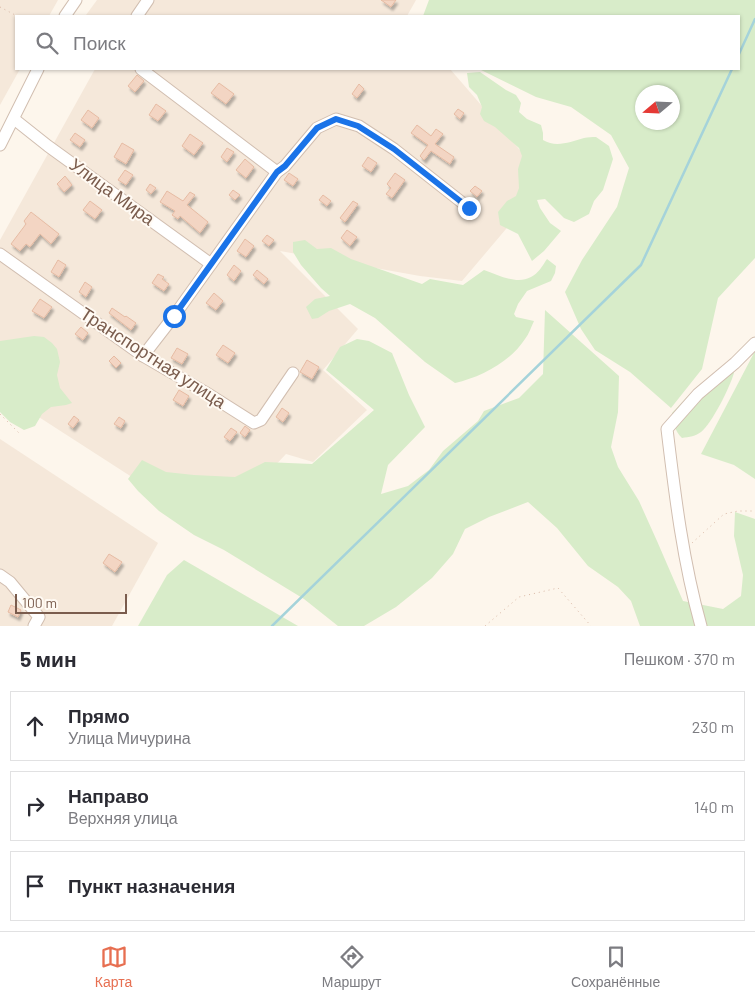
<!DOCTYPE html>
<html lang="ru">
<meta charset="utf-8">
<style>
body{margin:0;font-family:Barlow,sans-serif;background:#f2f2f3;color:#2b2b33}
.compass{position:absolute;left:635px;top:85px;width:45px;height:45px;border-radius:50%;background:#fff;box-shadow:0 1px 4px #0004;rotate:251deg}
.scale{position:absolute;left:15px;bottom:12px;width:112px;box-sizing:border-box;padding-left:5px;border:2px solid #7a5c4d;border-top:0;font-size:14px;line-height:18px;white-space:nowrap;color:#7a5c4d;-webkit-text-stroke:4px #fffaf3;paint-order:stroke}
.stop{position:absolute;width:15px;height:15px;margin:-11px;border:4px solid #1a73e8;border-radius:50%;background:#fff}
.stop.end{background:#1a73e8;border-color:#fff;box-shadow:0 1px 5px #0008}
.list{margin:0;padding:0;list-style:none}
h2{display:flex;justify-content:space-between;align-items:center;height:65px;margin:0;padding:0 20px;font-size:21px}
h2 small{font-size:16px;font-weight:400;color:#7c7c81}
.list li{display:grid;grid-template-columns:32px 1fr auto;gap:15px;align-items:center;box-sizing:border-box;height:70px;margin:0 10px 10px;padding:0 10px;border:1px solid #e1e1e2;border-radius:0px}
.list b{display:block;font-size:19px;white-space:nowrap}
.list p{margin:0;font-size:16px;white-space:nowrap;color:#7c7c81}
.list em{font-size:16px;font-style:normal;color:#7c7c81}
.icon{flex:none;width:28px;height:28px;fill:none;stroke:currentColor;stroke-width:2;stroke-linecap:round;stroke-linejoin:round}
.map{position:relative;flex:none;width:755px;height:626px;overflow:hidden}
.search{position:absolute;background:#fff;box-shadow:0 1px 4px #0004;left:15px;right:15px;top:15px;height:55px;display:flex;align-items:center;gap:12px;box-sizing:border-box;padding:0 18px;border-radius:0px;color:#7c7c81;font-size:19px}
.sheet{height:305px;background:#fff}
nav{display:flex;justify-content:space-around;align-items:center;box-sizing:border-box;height:70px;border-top:1px solid #e1e1e2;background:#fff;font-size:14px;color:#7c7c81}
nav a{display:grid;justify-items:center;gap:2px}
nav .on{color:#e76f51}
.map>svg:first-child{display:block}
.residential{fill:#f5e8da}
.green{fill:#d8ecc9;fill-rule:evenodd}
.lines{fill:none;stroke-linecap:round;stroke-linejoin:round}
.stream{stroke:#a5d3da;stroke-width:2.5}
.building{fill:#f3d5c3;stroke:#e6bba3;filter:url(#shadow)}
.minor-casing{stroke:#d1beb0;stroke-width:13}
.path{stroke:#d9b8a5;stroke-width:1;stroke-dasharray:1 4;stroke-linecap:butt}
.minor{stroke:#fff;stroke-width:11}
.route{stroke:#1a73e8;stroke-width:6}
.labels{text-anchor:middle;stroke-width:4;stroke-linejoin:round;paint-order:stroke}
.street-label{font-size:18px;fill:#7a5c4d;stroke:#fffaf3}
</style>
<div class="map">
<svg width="755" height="626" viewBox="0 0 755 626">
<defs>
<filter id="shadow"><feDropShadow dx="2" dy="3.5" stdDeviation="1" flood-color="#0004"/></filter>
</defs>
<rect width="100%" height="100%" fill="#fdf6ec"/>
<g class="residential">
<path d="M0 0H58L49 16H16V69H20L0 105Z"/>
<path d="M97 0H416L407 16H87L86 15Z"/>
<path d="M95 69H450L532 164 512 222 462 281 420 276 280 251 358 329 323 370 367 410 313 462 286 454 214 530 0 392V240Z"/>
<path d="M0 439 158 543 112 626H0Z"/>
</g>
<g class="green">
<path d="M429 0H755V258L718 298 702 369 671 408 630 372 595 350 581 329 565 292 582 260 617 207 629 168 611 135 571 107 536 97 479 69H739V16H423ZM642 92H672V122H642Z"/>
<path d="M480 72 506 90 516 95 521 103 519 112 527 119 541 125 543 133V140C556 148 570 142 584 138 588 137 592 137 596 137L609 146 613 159 603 190 594 201 589 214 574 222 564 218 545 199 537 200 540 208 550 223 561 231 544 251 532 261 518 234 500 225 498 212 507 201 516 196 519 188 518 169 522 156 519 148 495 127 484 121 480 114 482 107 477 95 469 87 467 73Z"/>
<path d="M305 240 317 249 331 248 351 259 422 284 430 279 463 285 484 270C498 275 517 285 531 277 538 274 543 265 547 259L556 266 555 273 551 281 527 291 518 304 514 314 516 317 534 321C531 327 529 334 525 339 510 362 481 377 455 383L425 362 375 318 350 304 329 311 318 318 312 319 306 307 315 299 330 296 321 288 301 265 293 252V242Z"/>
<path d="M545 310 619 376 618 412 611 447 618 467 639 501 657 541 683 601 723 609 741 596 743 575 734 536 735 512 755 519V626H640L631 601 618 587 588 566 557 528 528 502 489 517 465 529 453 554 432 578 396 607 364 626H338L304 599 224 550 194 535 159 511 138 491 128 479 142 460 166 472 194 475 235 477 265 462 312 464 374 410 326 370 340 347 357 339 369 341 392 353 409 395 425 427 388 465 381 494 408 486 429 470 443 451 478 421 484 411 519 398 543 374Z"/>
<path d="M34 336 44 337 52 343 57 349 60 362 57 375 60 388 72 403 66 405 51 407 42 414 35 426 24 430 10 422 0 412V341Z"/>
<path d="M755 351V479L734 465 701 454Z"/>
<path d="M729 365 734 373C730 387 712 423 701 432 696 436 689 437 682 438 675 432 673 422 672 413L687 397Z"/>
<path d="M184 560 298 626H138L167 575Z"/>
</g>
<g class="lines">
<g class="stream">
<path d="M739 54 755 19"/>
<path d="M272 626 641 265 732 69"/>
</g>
</g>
<g class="building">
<path d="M381 0H396L391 7Z"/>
<path d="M137 75 144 81 135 92 128 86Z"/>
<path d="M219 83 234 94 226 104 211 93Z"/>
<path d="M359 84 364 89 357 98 352 94Z"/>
<path d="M156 104 166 111 158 121 149 115Z"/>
<path d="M458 109 464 113 460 119 454 114Z"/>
<path d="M88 110 99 118 92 128 81 120Z"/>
<path d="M417 125 431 136 436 129 443 134 435 144 454 157 450 164 431 151 424 160 420 156 428 145 411 133Z"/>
<path d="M75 133 85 140 80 147 70 140Z"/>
<path d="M190 134 203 143 194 155 182 146Z"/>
<path d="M122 143 134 150 126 164 114 157Z"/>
<path d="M227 148 234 152 227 162 221 157Z"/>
<path d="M368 157 377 163 371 172 362 166Z"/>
<path d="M245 159 254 167 246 178 236 170Z"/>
<path d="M125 170 133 175 126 185 118 180Z"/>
<path d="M289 173 298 179 293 186 284 180Z"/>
<path d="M395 173 405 180 392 198 386 194 391 188 387 184Z"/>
<path d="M65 176 72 185 64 192 57 184Z"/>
<path d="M150 184 156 188 151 194 146 190Z"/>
<path d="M475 186 482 191 477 197 470 191Z"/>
<path d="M233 190 240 195 235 200 229 195Z"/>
<path d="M167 191 183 201 190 192 195 195 187 205 208 222 200 233 180 216 178 219 172 215 175 211 160 202Z"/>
<path d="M323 195 331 201 327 206 319 200Z"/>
<path d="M90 201 102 210 95 219 83 210Z"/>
<path d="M353 201 358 204 345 222 340 218Z"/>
<path d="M31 212 59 234 51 244 40 234 30 247 26 244 20 251 11 244 26 224 24 221Z"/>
<path d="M347 230 357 237 350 246 341 238Z"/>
<path d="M267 235 274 240 269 246 262 241Z"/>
<path d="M245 239 254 246 246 257 237 251Z"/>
<path d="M58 260 66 265 59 277 51 272Z"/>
<path d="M234 265 241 271 234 281 227 275Z"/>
<path d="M257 270 268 279 264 284 253 275Z"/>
<path d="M158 274 164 277 162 279 169 284 164 291 152 283Z"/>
<path d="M85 282 92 287 86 297 79 292Z"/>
<path d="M214 293 223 301 216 310 206 303Z"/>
<path d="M40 299 52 307 44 318 32 311Z"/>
<path d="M112 308 125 317 126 316 136 323 131 330 109 313Z"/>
<path d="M81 327 88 333 83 340 75 334Z"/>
<path d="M223 345 235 353 228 363 216 355Z"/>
<path d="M177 348 188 354 182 364 171 358Z"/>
<path d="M114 356 121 363 116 368 109 361Z"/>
<path d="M307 360 319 367 312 379 300 372Z"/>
<path d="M179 390 189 396 183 406 173 400Z"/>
<path d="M282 408 289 413 283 422 276 417Z"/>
<path d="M74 416 79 420 73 428 68 424Z"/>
<path d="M119 417 125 421 121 428 114 424Z"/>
<path d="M245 426 250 430 245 437 240 433Z"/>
<path d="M231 428 237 432 230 441 224 437Z"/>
<path d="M109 554 122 562 115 572 103 563Z"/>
<path d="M11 605 21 610 18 617 8 612Z"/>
</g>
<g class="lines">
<g class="minor-casing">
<g id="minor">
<path d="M65 16 76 0"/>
<path d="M137 16 148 0"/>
<path d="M141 69 277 172"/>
<path d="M14 119 48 146 211 264"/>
<path d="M0 145 38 69"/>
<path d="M0 254 143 356 205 392 254 423 261 420 293 373"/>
<path d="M143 356 174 316 277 172 285 166 317 128 336 119 359 126 394 149 469 208"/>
<path d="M0 575 10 582 39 617 34 626"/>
<path d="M701 626C683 562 675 496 667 429L698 394 735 363 755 343"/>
</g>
</g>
<g class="path">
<path d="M0 7 17 16"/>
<path d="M0 414 19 433"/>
<path d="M692 543 724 514 738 511H755"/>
<path d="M485 626 519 597 558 588 591 626"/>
</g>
<use href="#minor" class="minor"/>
</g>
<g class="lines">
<path class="route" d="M174 316 277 172 285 166 317 128 336 119 358 126 394 149 469 208"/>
</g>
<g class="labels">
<g class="street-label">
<text transform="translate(112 192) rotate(36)" y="6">Улица Мира</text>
<text transform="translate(153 358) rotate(33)" y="6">Транспортная улица</text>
</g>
</g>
</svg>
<svg class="compass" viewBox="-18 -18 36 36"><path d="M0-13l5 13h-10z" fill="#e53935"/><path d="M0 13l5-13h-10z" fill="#7c7c81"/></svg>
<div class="scale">100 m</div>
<div class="stop" style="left:174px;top:316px"></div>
<div class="stop end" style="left:469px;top:208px"></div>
<div class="search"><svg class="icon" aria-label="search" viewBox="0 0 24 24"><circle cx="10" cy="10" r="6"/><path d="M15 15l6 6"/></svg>Поиск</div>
</div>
<section class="sheet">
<h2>5 мин<small>Пешком · 370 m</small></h2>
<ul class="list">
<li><svg class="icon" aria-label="ahead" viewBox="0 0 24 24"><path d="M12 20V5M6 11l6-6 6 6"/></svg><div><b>Прямо</b><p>Улица Мичурина</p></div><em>230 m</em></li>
<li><svg class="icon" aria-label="right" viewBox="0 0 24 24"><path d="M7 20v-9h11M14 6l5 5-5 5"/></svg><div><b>Направо</b><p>Верхняя улица</p></div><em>140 m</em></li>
<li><svg class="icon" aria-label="arrive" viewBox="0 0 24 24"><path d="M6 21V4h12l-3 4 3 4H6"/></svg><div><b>Пункт назначения</b></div></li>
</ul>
</section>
<nav>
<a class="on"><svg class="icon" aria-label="map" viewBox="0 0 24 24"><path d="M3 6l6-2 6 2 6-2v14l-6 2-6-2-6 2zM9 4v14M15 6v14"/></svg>Карта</a>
<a><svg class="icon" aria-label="directions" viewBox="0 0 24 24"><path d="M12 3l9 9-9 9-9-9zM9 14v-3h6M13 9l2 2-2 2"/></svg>Маршрут</a>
<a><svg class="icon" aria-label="saved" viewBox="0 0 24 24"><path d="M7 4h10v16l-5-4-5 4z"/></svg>Сохранённые</a>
</nav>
